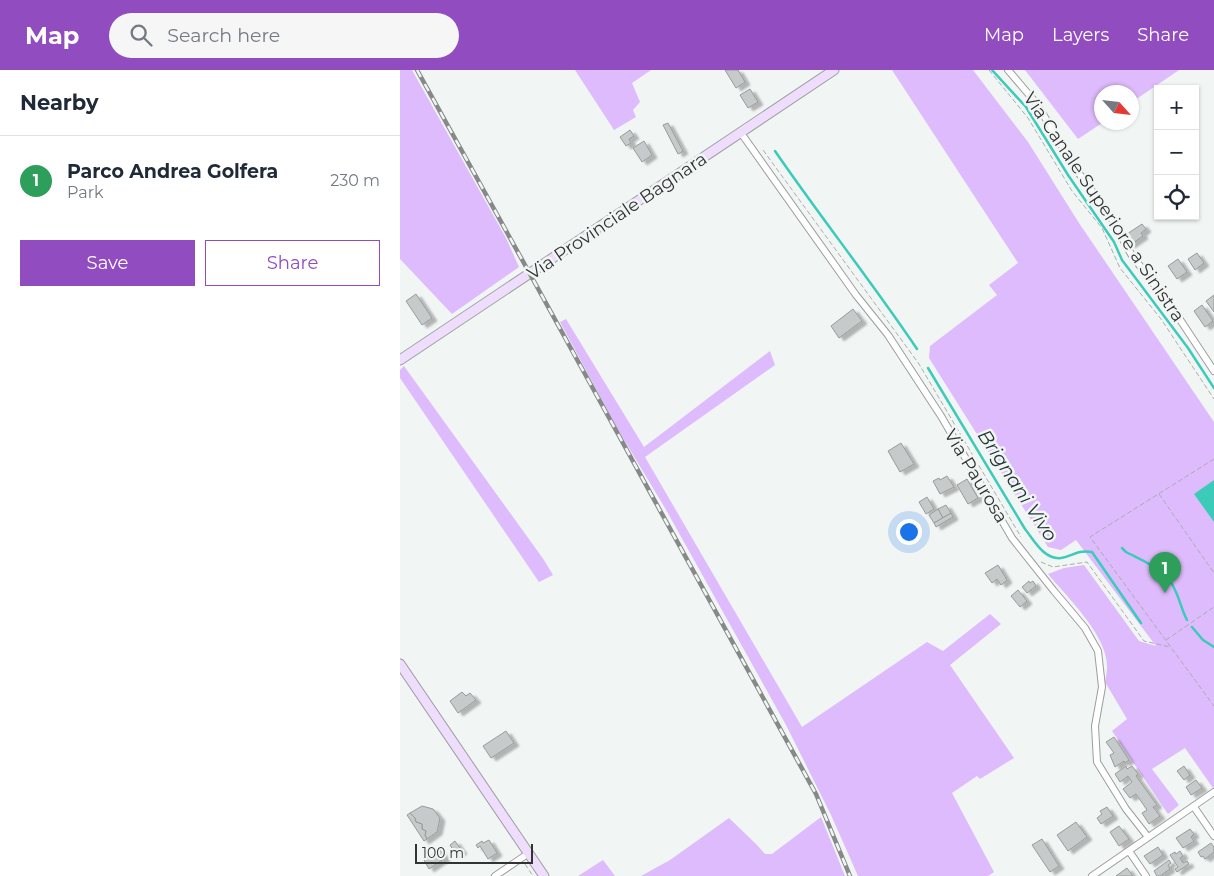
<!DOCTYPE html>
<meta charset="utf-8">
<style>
body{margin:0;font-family:Montserrat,sans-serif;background:#f6f6f7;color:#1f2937}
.controls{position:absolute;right:15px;top:15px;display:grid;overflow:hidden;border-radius:0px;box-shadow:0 1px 4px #0004}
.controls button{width:45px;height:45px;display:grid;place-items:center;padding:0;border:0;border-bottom:1px solid #e0e1e3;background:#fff;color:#1f2937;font:25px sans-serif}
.compass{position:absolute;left:694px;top:15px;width:45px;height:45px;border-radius:50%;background:#fff;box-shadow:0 1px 4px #0004;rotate:117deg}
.scale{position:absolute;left:15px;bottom:12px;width:118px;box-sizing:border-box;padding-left:5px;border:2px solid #323434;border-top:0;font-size:14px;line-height:18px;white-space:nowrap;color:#323434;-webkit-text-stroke:4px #f1f5f4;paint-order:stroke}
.you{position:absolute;left:508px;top:461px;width:18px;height:18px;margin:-12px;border:4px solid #fff;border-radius:50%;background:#1a73e8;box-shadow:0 0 0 8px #1a73e833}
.badge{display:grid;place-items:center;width:32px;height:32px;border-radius:50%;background:#914cc0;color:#fff;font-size:16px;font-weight:700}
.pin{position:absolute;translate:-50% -41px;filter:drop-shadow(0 1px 2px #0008)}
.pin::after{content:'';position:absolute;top:26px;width:18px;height:15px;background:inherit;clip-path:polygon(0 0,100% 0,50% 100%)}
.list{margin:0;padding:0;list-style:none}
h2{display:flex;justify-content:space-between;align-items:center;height:65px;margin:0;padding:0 20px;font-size:21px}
h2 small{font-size:16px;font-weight:400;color:#747a83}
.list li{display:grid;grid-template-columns:32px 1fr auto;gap:15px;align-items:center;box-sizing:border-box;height:90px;padding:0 20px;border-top:1px solid #e0e1e3}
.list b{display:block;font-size:19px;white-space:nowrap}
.list p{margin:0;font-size:16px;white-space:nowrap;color:#747a83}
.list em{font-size:16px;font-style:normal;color:#747a83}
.actions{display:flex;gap:10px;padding:15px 20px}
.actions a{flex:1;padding:11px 0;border:1px solid #914cc0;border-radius:0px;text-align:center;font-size:18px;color:#914cc0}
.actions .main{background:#914cc0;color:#fff}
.icon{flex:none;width:28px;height:28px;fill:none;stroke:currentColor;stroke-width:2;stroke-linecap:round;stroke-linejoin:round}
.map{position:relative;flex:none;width:814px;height:806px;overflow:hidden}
header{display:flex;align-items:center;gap:30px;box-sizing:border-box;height:70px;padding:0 25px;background:#914cc0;color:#fff}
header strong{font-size:24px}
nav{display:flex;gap:28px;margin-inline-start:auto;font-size:18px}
.search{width:350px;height:45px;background:#f6f6f7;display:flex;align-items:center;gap:12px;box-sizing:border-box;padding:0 18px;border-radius:28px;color:#747a83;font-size:19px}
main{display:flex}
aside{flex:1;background:#fff}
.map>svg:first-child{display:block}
.green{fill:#debbfc}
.water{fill:#3ccbb9}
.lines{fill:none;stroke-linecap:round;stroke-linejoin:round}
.stream{stroke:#3ccbb9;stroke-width:2.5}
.building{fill:#c7caca;stroke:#989b9a;filter:url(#shadow)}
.minor-casing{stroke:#9b9e9d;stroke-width:8}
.secondary-casing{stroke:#9b9e9d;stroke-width:11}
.path{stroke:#aaadad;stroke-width:1;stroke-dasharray:5 2.5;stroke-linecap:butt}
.minor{stroke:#fff;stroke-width:6}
.secondary{stroke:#efddfd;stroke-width:9}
.rail-casing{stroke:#868988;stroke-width:4.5}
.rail{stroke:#f1f5f4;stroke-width:2.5;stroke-dasharray:8;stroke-linecap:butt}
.labels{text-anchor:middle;stroke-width:5;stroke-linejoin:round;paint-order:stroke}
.street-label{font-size:18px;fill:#323434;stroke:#f1f5f4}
.water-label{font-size:19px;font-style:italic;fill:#203733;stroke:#f1f5f4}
</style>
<header>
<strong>Map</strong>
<div class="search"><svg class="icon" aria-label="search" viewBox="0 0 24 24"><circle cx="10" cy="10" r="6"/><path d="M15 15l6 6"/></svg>Search here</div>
<nav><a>Map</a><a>Layers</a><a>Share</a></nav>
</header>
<main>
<aside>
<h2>Nearby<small></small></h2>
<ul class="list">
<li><span class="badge" style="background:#2e9e5b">1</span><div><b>Parco Andrea Golfera</b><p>Park</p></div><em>230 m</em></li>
</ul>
<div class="actions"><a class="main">Save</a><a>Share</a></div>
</aside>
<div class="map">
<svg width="814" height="806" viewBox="0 0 814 806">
<defs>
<filter id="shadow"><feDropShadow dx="5" dy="3" stdDeviation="1" flood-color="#0004"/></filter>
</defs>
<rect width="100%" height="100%" fill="#f1f5f4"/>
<g class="green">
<path d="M0 0H12L106 168 119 197 52 244 0 189Z"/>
<path d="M175 0H251L232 13 240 32 233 40 236 47 214 60Z"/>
<path d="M492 0H573L628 72 679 153 814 352V717L813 718 785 678 752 699 779 735 768 744 712 661 727 649 705 612C706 607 707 602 707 597 708 566 667 527 648 504L664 498 684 495 739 571 756 576 676 470 661 480 648 477 529 288 530 276 597 225 589 215 618 193Z"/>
<path d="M625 0H779L732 32V22H702V53L678 69Z"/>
<path d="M166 249 244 377 370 281 375 295 245 387 402 657 527 572 543 581 590 544 601 554 550 595 614 688 580 709 577 706 552 723 594 802 588 806H458L431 745 386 655 265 438 217 358 160 252Z"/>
<path d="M4 296 144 490 153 505 139 512 0 308V300Z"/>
<path d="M421 747 445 806H241L270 790 329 748 357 775 365 784H372Z"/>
<path d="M203 790 215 806H178Z"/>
</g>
<path class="water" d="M814 410V452L794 424Z"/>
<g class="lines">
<g class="stream">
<path d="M592 0 626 37 668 105 714 172 722 190 788 278 814 318"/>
<path d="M375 81C421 148 472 212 517 279"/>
<path d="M528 298 625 459C634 470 644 490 661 488 674 486 675 480 692 482L741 553"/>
<path d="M722 478 726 482C745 492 766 499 775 520 780 530 782 541 787 550"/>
<path d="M792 557 803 570 814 577"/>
</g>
</g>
<g class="building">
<path d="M325 0H338L345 12 336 18Z"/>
<path d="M350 19 358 32 348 38 340 25Z"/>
<path d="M268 53 283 81 278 84 263 55Z"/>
<path d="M230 60 234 66 229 69 231 73 226 76 220 67Z"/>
<path d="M244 71 252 85 242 92 233 78Z"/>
<path d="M742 154 746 159 741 163 743 166 730 175 724 166Z"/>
<path d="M797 183 804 193 795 200 788 189Z"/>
<path d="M778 189 787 202 777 209 768 196Z"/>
<path d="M16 224 32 248 22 255 6 231Z"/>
<path d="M814 225V242L806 231Z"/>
<path d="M802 235 813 251 805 257 794 241Z"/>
<path d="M453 239 462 251 439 268 431 256Z"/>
<path d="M501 373 514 394 500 402 488 381Z"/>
<path d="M547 406 554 417 540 424 533 411 539 408 540 410Z"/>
<path d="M567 409 578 428 568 434 557 415Z"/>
<path d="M527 427 534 439 526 444 519 432Z"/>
<path d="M546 435 551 443 543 448 538 439Z"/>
<path d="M538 439 543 448 534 453 529 445Z"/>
<path d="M551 443 553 447 536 457 534 453Z"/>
<path d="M598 495 607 510 601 515 597 509 592 513 585 503Z"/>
<path d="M629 511 630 513 633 511 636 516 627 523 622 517Z"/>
<path d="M618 520 627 531 620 537 611 526Z"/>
<path d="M62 622 66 626 70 623 76 630 58 643 50 631Z"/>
<path d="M106 661 114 673 91 688 83 676Z"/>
<path d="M714 667 729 690 725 693 724 691 715 697 710 685 714 683 706 672Z"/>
<path d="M726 696 727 699 732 696 738 704 736 706 757 735 753 737 760 746 749 754 742 743 747 740 736 724 730 728 723 719 732 712 728 706 720 712 715 704Z"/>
<path d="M784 696 790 705 784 710 777 701Z"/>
<path d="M796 710 802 718 791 725 786 717Z"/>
<path d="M22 736 33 739 40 748 37 762 27 769 25 765 26 761 22 759V754L16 752 15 748 10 743Z"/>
<path d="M707 737 713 746 701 754 697 748 702 744 700 741Z"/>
<path d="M10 743 15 748 16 752 22 754V759L26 761 25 765 27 769 24 771 7 745Z"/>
<path d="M676 752 687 767 668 781 657 765Z"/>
<path d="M719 756 729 769 719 776 710 762Z"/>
<path d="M790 759 794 764 791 767 794 771 783 778 776 768Z"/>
<path d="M642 769 659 796 650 802 632 775Z"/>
<path d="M89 770 97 783 88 789 80 776 78 778 76 775 82 771 83 773Z"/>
<path d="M55 771 62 781 56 785 50 775Z"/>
<path d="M811 773 814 777V782L805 789 803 786 801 787 798 782Z"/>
<path d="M758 777 763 785 750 794 744 786Z"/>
<path d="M40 780 45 788 29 799 24 790Z"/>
<path d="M780 781 783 786 780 788 783 793 787 791 789 794 777 802 775 799 778 797 770 785 775 782 776 784Z"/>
<path d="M769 790 771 793 768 795 770 799 760 806H757L754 801Z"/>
<path d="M727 798 733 806H716Z"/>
</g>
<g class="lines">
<g class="minor-casing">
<g id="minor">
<path d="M608 0 637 34 675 98 709 144 731 184 777 245 814 301"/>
<path d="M341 63 456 225 488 265 541 346 612 468 654 521 685 558 698 581 702 617 695 656 697 692 726 739 748 767"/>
<path d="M794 737 814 766"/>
<path d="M729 781 746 806"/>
<path d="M95 806 129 783"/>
<path d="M692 806 814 722"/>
</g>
</g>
<g class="secondary-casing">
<g id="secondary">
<path d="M0 290 434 0"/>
<path d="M0 594 144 806"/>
</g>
</g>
<g class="path">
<path d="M589 0 628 48 672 121 702 158 720 198 761 249 814 329"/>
<path d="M363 80 519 294 621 467"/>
<path d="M814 389 690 467 814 636"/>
<path d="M759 424 814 503"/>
<path d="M641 492 653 497 687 492 744 571 770 577"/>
<path d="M766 570 814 537"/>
<path d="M125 794 133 806"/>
</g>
<use href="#minor" class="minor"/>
<use href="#secondary" class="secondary"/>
<g class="rail-casing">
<path id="rail" d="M17 0 130 204 416 724 450 806"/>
</g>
<use href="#rail" class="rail"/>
</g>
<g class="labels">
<g class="street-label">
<text transform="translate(704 137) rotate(56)" y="6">Via Canale Superiore a Sinistra</text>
<text transform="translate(217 146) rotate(-34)" y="6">Via Provinciale Bagnara</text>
<text transform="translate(576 406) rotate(59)" y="6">Via Paurosa</text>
</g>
<g class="water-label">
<text transform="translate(618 415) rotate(57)" y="7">Brignani Vivo</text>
</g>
</g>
</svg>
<div class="controls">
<button>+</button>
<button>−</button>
<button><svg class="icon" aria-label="locate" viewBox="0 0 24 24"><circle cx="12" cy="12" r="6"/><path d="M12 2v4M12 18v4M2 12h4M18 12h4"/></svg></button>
</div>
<svg class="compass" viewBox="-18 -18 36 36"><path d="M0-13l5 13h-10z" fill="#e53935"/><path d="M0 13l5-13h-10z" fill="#747a83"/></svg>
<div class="scale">100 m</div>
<div class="you"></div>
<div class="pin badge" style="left:765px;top:523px;background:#2e9e5b">1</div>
</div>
</main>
